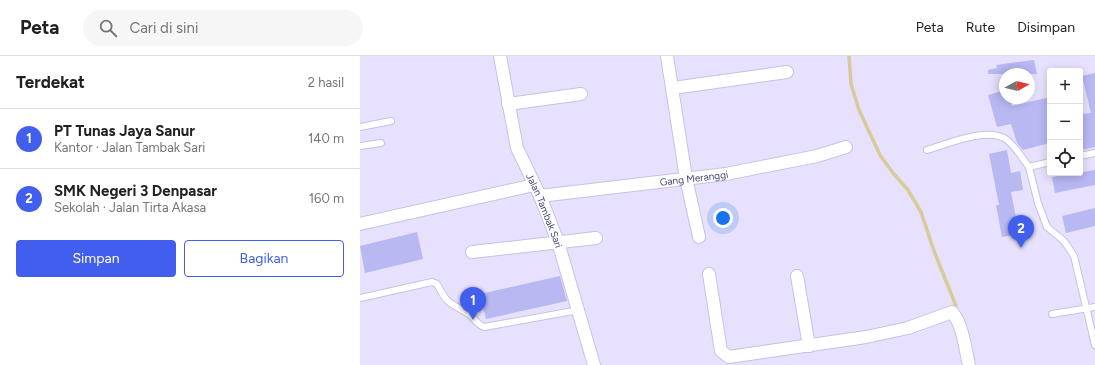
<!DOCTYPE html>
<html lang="id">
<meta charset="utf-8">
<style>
body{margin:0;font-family:Figtree,sans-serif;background:#f6f6f6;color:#202124}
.controls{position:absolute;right:12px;top:12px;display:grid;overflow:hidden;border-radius:4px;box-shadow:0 2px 10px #0003}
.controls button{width:36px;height:36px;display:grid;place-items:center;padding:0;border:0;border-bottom:1px solid #e0e0e0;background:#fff;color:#202124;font:20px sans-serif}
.compass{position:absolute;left:639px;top:12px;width:36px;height:36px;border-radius:50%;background:#fff;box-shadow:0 2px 10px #0003;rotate:82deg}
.you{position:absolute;left:363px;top:162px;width:14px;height:14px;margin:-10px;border:3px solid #fff;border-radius:50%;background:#1a73e8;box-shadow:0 0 0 6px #1a73e833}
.badge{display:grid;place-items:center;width:26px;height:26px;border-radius:50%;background:#415fec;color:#fff;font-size:13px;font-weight:700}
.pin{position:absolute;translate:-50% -33px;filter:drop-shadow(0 1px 2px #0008)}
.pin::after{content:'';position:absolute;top:21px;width:14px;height:12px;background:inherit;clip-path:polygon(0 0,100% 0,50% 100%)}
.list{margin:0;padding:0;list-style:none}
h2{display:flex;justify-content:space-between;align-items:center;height:52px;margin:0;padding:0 16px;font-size:17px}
h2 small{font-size:13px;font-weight:400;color:#757577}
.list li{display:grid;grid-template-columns:26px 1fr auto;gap:12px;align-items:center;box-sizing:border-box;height:60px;padding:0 16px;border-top:1px solid #e0e0e0}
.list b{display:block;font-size:15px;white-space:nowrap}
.list p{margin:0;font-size:13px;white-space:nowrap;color:#757577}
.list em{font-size:13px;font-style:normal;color:#757577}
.actions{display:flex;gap:8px;padding:12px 16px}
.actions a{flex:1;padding:9px 0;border:1px solid #415fec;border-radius:4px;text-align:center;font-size:14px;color:#415fec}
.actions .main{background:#415fec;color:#fff}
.icon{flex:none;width:22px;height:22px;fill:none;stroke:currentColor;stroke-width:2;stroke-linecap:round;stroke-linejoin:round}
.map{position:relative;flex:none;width:735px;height:309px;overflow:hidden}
header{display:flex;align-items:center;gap:24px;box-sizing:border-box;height:56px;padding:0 20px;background:#fff;border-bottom:1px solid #e0e0e0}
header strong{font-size:19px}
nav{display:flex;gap:22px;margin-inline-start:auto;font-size:14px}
.search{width:280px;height:36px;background:#f6f6f6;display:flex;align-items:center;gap:10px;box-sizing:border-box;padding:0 14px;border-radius:22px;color:#757577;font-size:15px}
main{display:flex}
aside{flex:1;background:#fff}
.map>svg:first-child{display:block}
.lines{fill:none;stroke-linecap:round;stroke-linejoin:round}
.stream{stroke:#d9ca9b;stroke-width:3.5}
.building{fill:#b8b8f3}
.service-casing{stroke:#c5c2e6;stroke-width:8}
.minor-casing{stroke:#c5c2e6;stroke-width:14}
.service{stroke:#fff;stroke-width:6}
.minor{stroke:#fff;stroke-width:12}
.labels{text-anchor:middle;stroke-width:3;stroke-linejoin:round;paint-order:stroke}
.street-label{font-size:10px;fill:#474975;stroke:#ede8ff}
</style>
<header>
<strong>Peta</strong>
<div class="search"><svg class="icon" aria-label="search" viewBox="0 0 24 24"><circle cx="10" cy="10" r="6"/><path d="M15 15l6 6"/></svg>Cari di sini</div>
<nav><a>Peta</a><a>Rute</a><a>Disimpan</a></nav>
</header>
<main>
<aside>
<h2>Terdekat<small>2 hasil</small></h2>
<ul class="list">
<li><span class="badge">1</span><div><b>PT Tunas Jaya Sanur</b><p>Kantor · Jalan Tambak Sari</p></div><em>140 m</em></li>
<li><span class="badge">2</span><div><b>SMK Negeri 3 Denpasar</b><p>Sekolah · Jalan Tirta Akasa</p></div><em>160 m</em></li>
</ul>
<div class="actions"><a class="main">Simpan</a><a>Bagikan</a></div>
</aside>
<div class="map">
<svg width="735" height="309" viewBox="0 0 735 309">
<rect width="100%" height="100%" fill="#e7e1fd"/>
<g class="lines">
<path class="stream" d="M489 0 491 28 499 54 520 99 533 117 548 134 561 156 574 195 596 250"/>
</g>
<g class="building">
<path d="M674 4 677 18H628V14L637 12 636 9Z"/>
<path d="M735 17V91L720 94V58L731 57 722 20Z"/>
<path d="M645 34V42H650L652 50 690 41V87L663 94 657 87 651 68 637 71 628 39Z"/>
<path d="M647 94 651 117 660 115 663 134 651 136 659 178 642 181 636 149H639L629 98Z"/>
<path d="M735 114V129L695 137 692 121Z"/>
<path d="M735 152V170L706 177 702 160Z"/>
<path d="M57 176 63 203 5 217 0 190Z"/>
<path d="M200 220 207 245 126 263 120 238Z"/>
</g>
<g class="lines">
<g class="service-casing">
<g id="service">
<path d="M0 71 31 65"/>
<path d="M0 90 21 87"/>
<path d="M567 94C587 88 629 70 647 84 656 91 662 102 669 111L690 106"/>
<path d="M720 100 735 97"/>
<path d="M669 111 678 147 687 171 704 185 714 200 735 289"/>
<path d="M0 242 72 226 77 228C88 249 88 245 107 257 114 261 116 268 124 271L219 254"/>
<path d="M692 258 735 251"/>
</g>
</g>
<g class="minor-casing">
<g id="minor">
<path id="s1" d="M140 0 157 92 180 140 198 186 234 309"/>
<path d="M307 0 326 122 339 181"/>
<path d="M313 32 427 16"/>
<path d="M148 48 221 38"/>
<path id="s2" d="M180 140 366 118 457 100 486 91"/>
<path d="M0 168 174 129"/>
<path d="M112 196 236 182"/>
<path d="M349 218 361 295 369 301 506 281 548 272 592 256C603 269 605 292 609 309"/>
<path d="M437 220 449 290"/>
</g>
</g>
<use href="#service" class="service"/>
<use href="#minor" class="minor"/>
</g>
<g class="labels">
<g class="street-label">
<text dy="4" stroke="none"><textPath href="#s2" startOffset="155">Gang Meranggi</textPath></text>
<text dy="4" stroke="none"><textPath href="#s1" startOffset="162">Jalan Tambak Sari</textPath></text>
</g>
</g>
</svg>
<div class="controls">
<button>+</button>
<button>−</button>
<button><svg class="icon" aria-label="locate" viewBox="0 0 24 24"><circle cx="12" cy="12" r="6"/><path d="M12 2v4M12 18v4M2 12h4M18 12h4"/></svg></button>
</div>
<svg class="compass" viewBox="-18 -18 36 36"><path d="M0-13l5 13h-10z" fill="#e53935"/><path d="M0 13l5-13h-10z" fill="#757577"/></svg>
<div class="you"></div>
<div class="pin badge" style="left:113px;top:264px">1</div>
<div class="pin badge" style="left:661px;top:192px">2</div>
</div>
</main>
